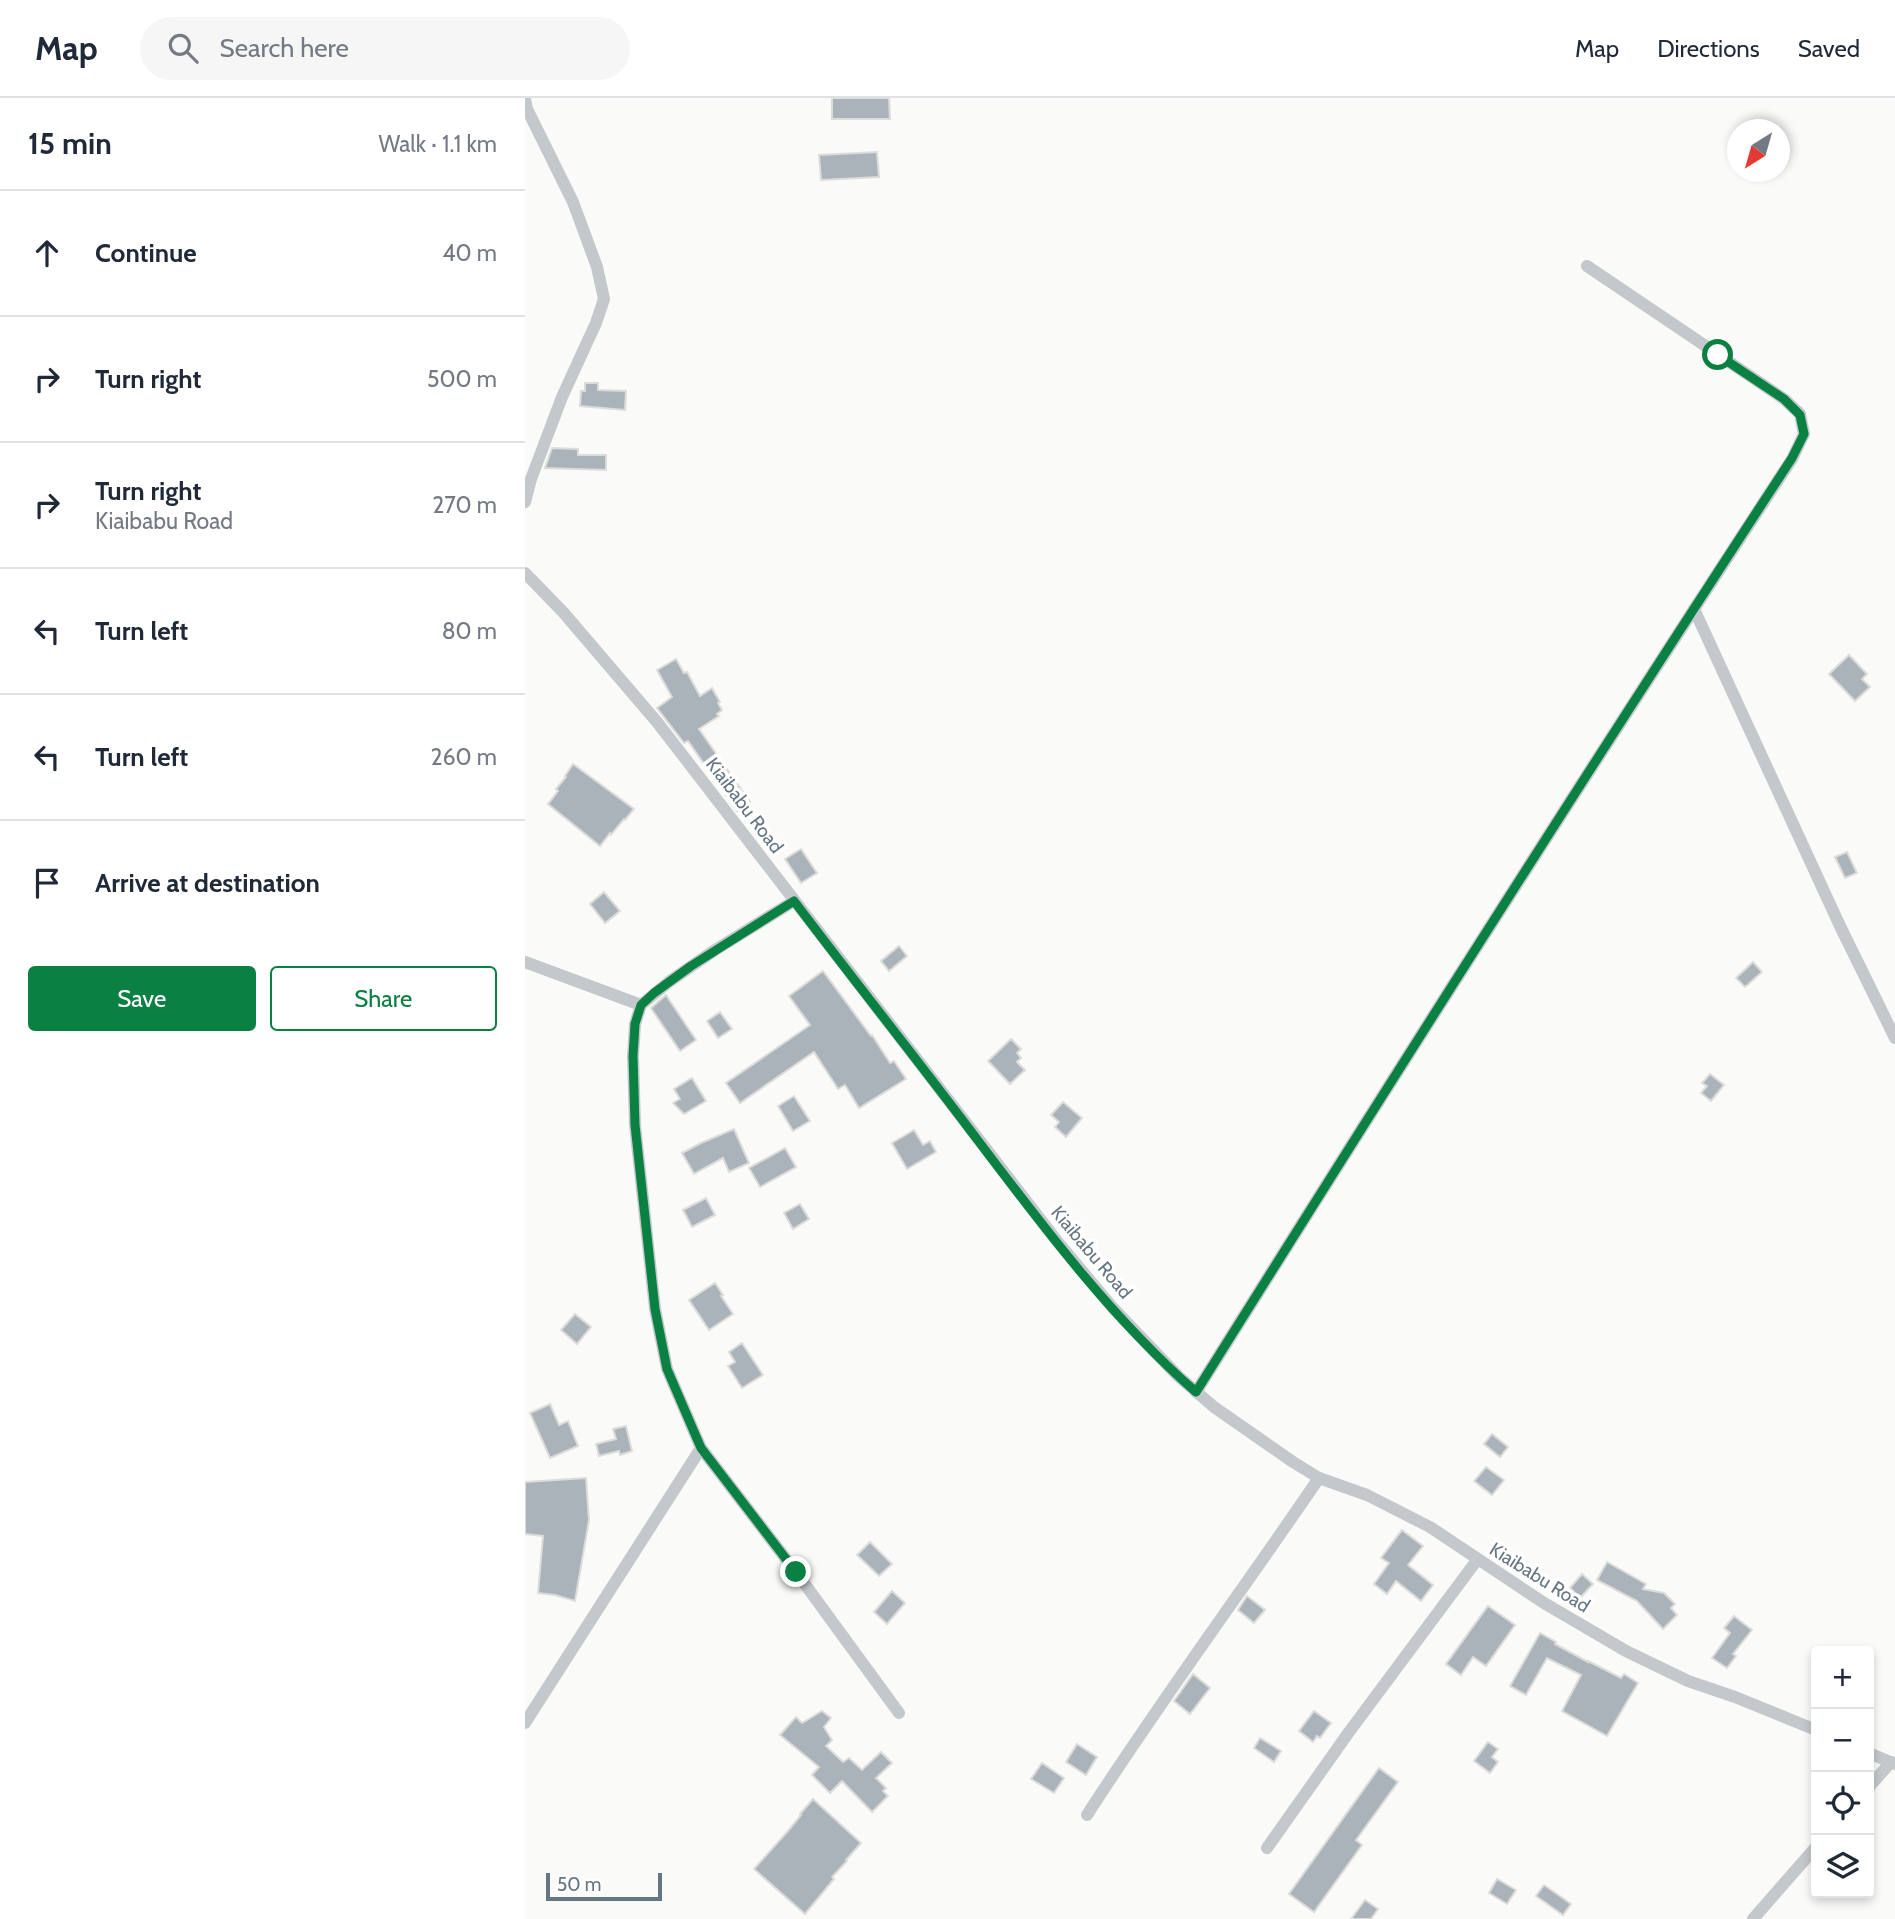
<!DOCTYPE html>
<meta charset="utf-8">
<style>
body{margin:0;font-family:Cabin,sans-serif;background:#f6f6f7;color:#1f2937}
.controls{position:absolute;right:21px;bottom:21px;display:grid;overflow:hidden;border-radius:7px;box-shadow:0 4px 10px #0003}
.controls button{width:63px;height:63px;display:grid;place-items:center;padding:0;border:0;border-bottom:2px solid #e0e1e3;background:#fff;color:#1f2937;font:35px sans-serif}
.compass{position:absolute;left:1202px;top:21px;width:63px;height:63px;border-radius:50%;background:#fff;box-shadow:0 4px 10px #0003;rotate:217deg}
.scale{position:absolute;left:21px;bottom:18px;width:116px;box-sizing:border-box;padding-left:7px;border:4px solid #657683;border-top:0;font-size:19px;line-height:24px;white-space:nowrap;color:#657683;-webkit-text-stroke:5px #fff;paint-order:stroke}
.stop{position:absolute;width:21px;height:21px;margin:-16px;border:5px solid #0b8043;border-radius:50%;background:#fff}
.stop.end{background:#0b8043;border-color:#fff;box-shadow:0 2px 7px #0008}
.list{margin:0;padding:0;list-style:none}
h2{display:flex;justify-content:space-between;align-items:center;height:91px;margin:0;padding:0 28px;font-size:30px}
h2 small{font-size:23px;font-weight:400;color:#747a83}
.list li{display:grid;grid-template-columns:46px 1fr auto;gap:21px;align-items:center;box-sizing:border-box;height:126px;padding:0 28px;border-top:2px solid #e0e1e3}
.list b{display:block;font-size:26px;white-space:nowrap}
.list p{margin:0;font-size:23px;white-space:nowrap;color:#747a83}
.list em{font-size:23px;font-style:normal;color:#747a83}
.actions{display:flex;gap:14px;padding:21px 28px}
.actions a{flex:1;padding:16px 0;border:2px solid #0b8043;border-radius:7px;text-align:center;font-size:24px;color:#0b8043}
.actions .main{background:#0b8043;color:#fff}
.icon{flex:none;width:38px;height:38px;fill:none;stroke:currentColor;stroke-width:2;stroke-linecap:round;stroke-linejoin:round}
.map{position:relative;flex:none;width:1370px;height:1821px;overflow:hidden}
header{display:flex;align-items:center;gap:42px;box-sizing:border-box;height:98px;padding:0 35px;background:#fff;border-bottom:2px solid #e0e1e3}
header strong{font-size:33px}
nav{display:flex;gap:38px;margin-inline-start:auto;font-size:24px}
.search{width:490px;height:63px;background:#f6f6f7;display:flex;align-items:center;gap:18px;box-sizing:border-box;padding:0 24px;border-radius:38px;color:#747a83;font-size:26px}
main{display:flex}
aside{flex:1;background:#fff}
.map>svg:first-child{display:block}
.building{fill:#aab3b9;stroke:#dcdcda;stroke-width:2}
.lines{fill:none;stroke-linecap:round;stroke-linejoin:round}
.street{stroke:#c3c8cc;stroke-width:12}
.route{stroke:#0b8043;stroke-width:9}
.labels{text-anchor:middle;stroke-width:7;stroke-linejoin:round;paint-order:stroke}
.street-label{font-size:19px;fill:#657683;stroke:#fff}
</style>
<header>
<strong>Map</strong>
<div class="search"><svg class="icon" aria-label="search" viewBox="0 0 24 24"><circle cx="10" cy="10" r="6"/><path d="M15 15l6 6"/></svg>Search here</div>
<nav><a>Map</a><a>Directions</a><a>Saved</a></nav>
</header>
<main>
<aside>
<h2>15 min<small>Walk · 1.1 km</small></h2>
<ul class="list">
<li><svg class="icon" aria-label="ahead" viewBox="0 0 24 24"><path d="M12 20V5M6 11l6-6 6 6"/></svg><div><b>Continue</b></div><em>40 m</em></li>
<li><svg class="icon" aria-label="right" viewBox="0 0 24 24"><path d="M7 20v-9h11M14 6l5 5-5 5"/></svg><div><b>Turn right</b></div><em>500 m</em></li>
<li><svg class="icon" aria-label="right" viewBox="0 0 24 24"><path d="M7 20v-9h11M14 6l5 5-5 5"/></svg><div><b>Turn right</b><p>Kiaibabu Road</p></div><em>270 m</em></li>
<li><svg class="icon" aria-label="left" viewBox="0 0 24 24"><path d="M17 20v-9H6M10 6l-5 5 5 5"/></svg><div><b>Turn left</b></div><em>80 m</em></li>
<li><svg class="icon" aria-label="left" viewBox="0 0 24 24"><path d="M17 20v-9H6M10 6l-5 5 5 5"/></svg><div><b>Turn left</b></div><em>260 m</em></li>
<li><svg class="icon" aria-label="arrive" viewBox="0 0 24 24"><path d="M6 21V4h12l-3 4 3 4H6"/></svg><div><b>Arrive at destination</b></div></li>
</ul>
<div class="actions"><a class="main">Save</a><a>Share</a></div>
</aside>
<div class="map">
<svg width="1370" height="1821" viewBox="0 0 1370 1821">
<rect width="100%" height="100%" fill="#fafaf8"/>
<g class="building">
<path d="M307 0H364L365 21H307Z"/>
<path d="M352 54 354 79 296 82 294 57Z"/>
<path d="M60 285H73V292L101 293 100 312 55 308 56 293H60Z"/>
<path d="M27 350 53 351V357H81V372L20 370Z"/>
<path d="M1324 557 1342 576 1337 581 1345 589 1330 603 1304 576Z"/>
<path d="M151 561 159 575 162 574 175 598 187 590 195 604 193 605 197 612 192 616 194 618 174 631 225 704 212 713 163 643 159 645 132 610 147 599 132 572Z"/>
<path d="M48 666 109 711 100 722 99 721 86 737 85 735 75 748 23 706 33 693 31 691 41 679 40 678Z"/>
<path d="M276 751 292 775 276 785 260 761Z"/>
<path d="M1322 754 1332 775 1320 780 1310 759Z"/>
<path d="M79 794 95 813 80 825 65 806Z"/>
<path d="M374 848 382 858 364 873 356 863Z"/>
<path d="M1228 864 1237 874 1220 889 1211 880Z"/>
<path d="M298 873 346 938 347 937 365 965 369 963 381 981 334 1010 320 987 313 991 289 954 215 1005 201 985 285 927 264 898Z"/>
<path d="M141 897 171 942 155 953 126 910Z"/>
<path d="M195 914 207 931 193 940 182 923Z"/>
<path d="M486 941 496 951 492 955 496 960 492 964 500 972 485 986 463 963Z"/>
<path d="M1185 976 1199 987 1186 1003 1176 995 1182 988 1177 985Z"/>
<path d="M167 980 181 1003 159 1016 148 1005 155 1001 149 991Z"/>
<path d="M269 998 285 1023 268 1033 253 1008Z"/>
<path d="M538 1004 557 1020 541 1039 530 1029 534 1024 526 1017Z"/>
<path d="M209 1031 224 1065 204 1074 198 1060 169 1076 157 1055 176 1045Z"/>
<path d="M389 1032 398 1047 405 1043 411 1054 382 1071 367 1045Z"/>
<path d="M260 1050 271 1069 235 1089 224 1070Z"/>
<path d="M181 1100 190 1117 167 1129 158 1112Z"/>
<path d="M275 1106 284 1121 268 1131 259 1115Z"/>
<path d="M190 1185 198 1197 196 1198 208 1216 184 1232 164 1202Z"/>
<path d="M50 1216 66 1229 52 1246 36 1232Z"/>
<path d="M217 1245 238 1277 217 1290 203 1268 210 1264 204 1254Z"/>
<path d="M25 1306 34 1327 43 1323 53 1348 25 1360 5 1315Z"/>
<path d="M101 1328 107 1353 95 1357 94 1353 74 1358 71 1346 91 1341 88 1331Z"/>
<path d="M967 1336 983 1349 975 1359 959 1346Z"/>
<path d="M961 1369 979 1382 967 1397 949 1383Z"/>
<path d="M61 1380 64 1422 50 1503 30 1497 13 1495 18 1438 0 1436V1384Z"/>
<path d="M877 1432 898 1448 883 1467 908 1487 896 1503 871 1483 862 1496 849 1486 864 1465 856 1460Z"/>
<path d="M345 1444 367 1466 354 1478 332 1457Z"/>
<path d="M1082 1464 1121 1486 1118 1491 1139 1495 1150 1506 1146 1510 1152 1517 1138 1531 1112 1503 1072 1482Z"/>
<path d="M1057 1476 1068 1486 1055 1500 1045 1490Z"/>
<path d="M367 1493 380 1505 362 1526 349 1514Z"/>
<path d="M722 1498 740 1512 729 1525 713 1512Z"/>
<path d="M963 1508 990 1527 961 1568 948 1559 936 1577 921 1566Z"/>
<path d="M1209 1518 1227 1532 1208 1556 1211 1558 1202 1570 1187 1560 1205 1535 1199 1530Z"/>
<path d="M1015 1535 1031 1544 1030 1546 1063 1564V1563L1096 1580 1099 1576 1113 1585 1082 1638 1037 1613 1056 1577 1022 1560 1001 1597 985 1588Z"/>
<path d="M668 1576 685 1590 665 1616 649 1603Z"/>
<path d="M297 1613 306 1620 299 1629 307 1642 301 1648 318 1664 324 1660 337 1672 356 1654 367 1665 351 1680 361 1690 358 1693 363 1698 347 1714 317 1683 305 1695 287 1677 294 1669 255 1637 271 1619 277 1625Z"/>
<path d="M789 1613 806 1625 795 1640 792 1638 788 1644 774 1633Z"/>
<path d="M735 1640 756 1653 749 1664 729 1650Z"/>
<path d="M963 1644 973 1651 967 1659 973 1664 965 1675 949 1663Z"/>
<path d="M552 1646 572 1659 561 1677 541 1664Z"/>
<path d="M517 1665 539 1680 529 1695 506 1681Z"/>
<path d="M854 1670 873 1684 831 1742 837 1747 789 1814 764 1796Z"/>
<path d="M288 1701 336 1745 321 1762 322 1763 307 1779 309 1781 280 1816 229 1771 263 1733 276 1717 275 1716Z"/>
<path d="M972 1781 991 1792 982 1806 964 1795Z"/>
<path d="M1019 1787 1046 1806 1038 1817 1011 1798Z"/>
<path d="M840 1802 853 1811 846 1821H826Z"/>
</g>
<g class="lines">
<g class="street">
<path d="M0 1 2 11 48 104 72 169 79 201 71 225 37 299 6 381 0 404"/>
<path d="M0 475 38 514 132 624 532 1143 588 1210 653 1278 689 1309 768 1364 794 1380 842 1397 905 1429 1019 1505 1101 1553 1163 1583 1210 1599 1291 1632"/>
<path d="M1169 511 1315 828 1370 940"/>
<path d="M0 864 116 907"/>
<path d="M671 1294C867 981 1065 669 1267 361L1279 336 1275 316 1259 301 1062 168"/>
<path d="M176 1350 271 1474 374 1615"/>
<path d="M0 1625 176 1350 142 1271 130 1211 110 1027 108 958 110 926 116 907 145 883 190 852 269 803"/>
<path d="M1344 1655 1370 1666"/>
<path d="M1344 1689 1366 1664"/>
<path d="M562 1717C636 1602 717 1493 794 1380"/>
<path d="M742 1750 824 1634 952 1462"/>
<path d="M1228 1821 1291 1749"/>
</g>
</g>
<g class="lines">
<path class="route" d="M271 1474 176 1350 142 1271 130 1211 110 1027 108 958 110 926 116 907 129 895 166 868 269 803C327 880 387 955 445 1032 513 1122 585 1219 671 1294 867 981 1065 669 1267 360L1279 336 1275 317 1259 301 1193 257"/>
</g>
<g class="labels">
<g class="street-label">
<text transform="translate(220 707) rotate(53)" y="7">Kiaibabu Road</text>
<text transform="translate(567 1154) rotate(50)" y="7">Kiaibabu Road</text>
<text transform="translate(1015 1479) rotate(32)" y="7">Kiaibabu Road</text>
</g>
</g>
</svg>
<div class="controls">
<button>+</button>
<button>−</button>
<button><svg class="icon" aria-label="locate" viewBox="0 0 24 24"><circle cx="12" cy="12" r="6"/><path d="M12 2v4M12 18v4M2 12h4M18 12h4"/></svg></button>
<button><svg class="icon" aria-label="layers" viewBox="0 0 24 24"><path d="M12 4l9 5-9 5-9-5zM3 14l9 5 9-5"/></svg></button>
</div>
<svg class="compass" viewBox="-18 -18 36 36"><path d="M0-13l5 13h-10z" fill="#e53935"/><path d="M0 13l5-13h-10z" fill="#747a83"/></svg>
<div class="scale">50 m</div>
<div class="stop" style="left:1193px;top:257px"></div>
<div class="stop end" style="left:271px;top:1474px"></div>
</div>
</main>
